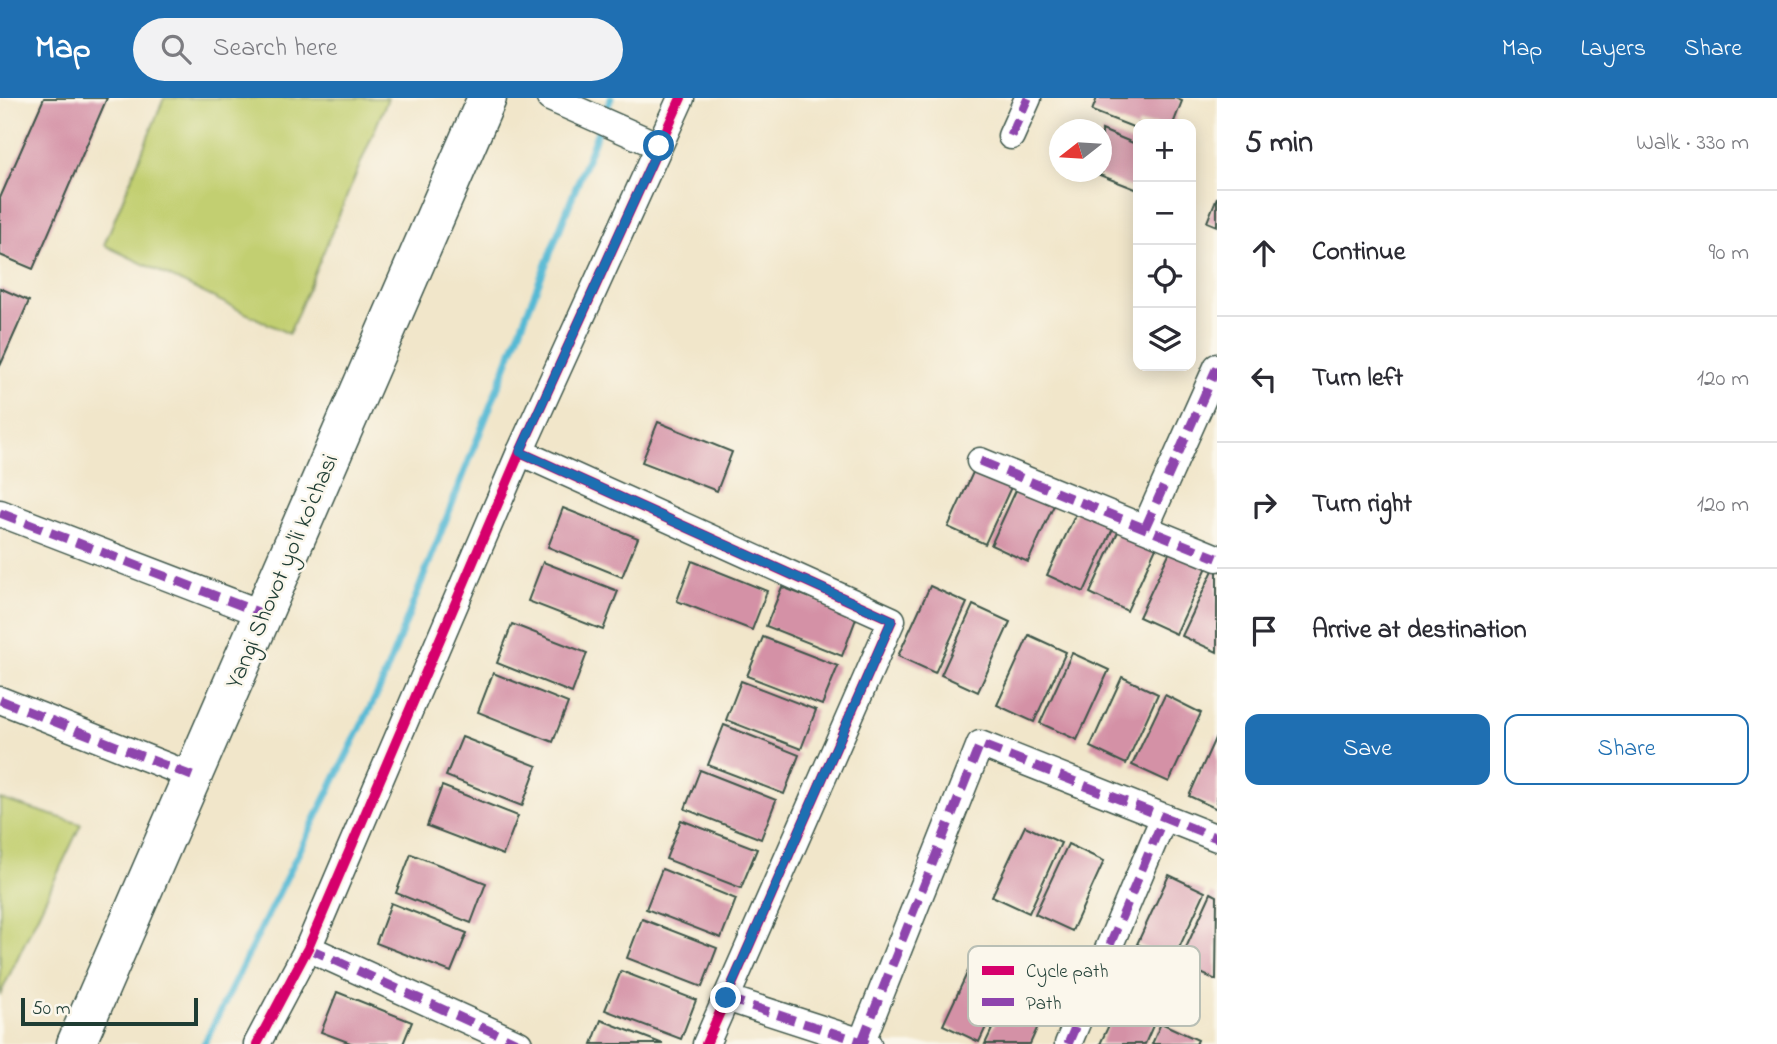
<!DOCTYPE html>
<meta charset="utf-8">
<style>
body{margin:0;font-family:"Indie Flower",sans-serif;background:#f2f2f3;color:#2b2b33}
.controls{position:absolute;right:21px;top:21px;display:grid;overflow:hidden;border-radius:14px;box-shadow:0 4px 18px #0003}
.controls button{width:63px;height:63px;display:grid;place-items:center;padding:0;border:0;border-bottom:2px solid #e1e1e2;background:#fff;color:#2b2b33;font:35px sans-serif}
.compass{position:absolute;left:1049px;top:21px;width:63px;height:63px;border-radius:50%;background:#fff;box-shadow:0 4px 18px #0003;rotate:253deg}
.scale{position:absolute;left:21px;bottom:18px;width:177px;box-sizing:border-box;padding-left:7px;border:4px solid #1f3d34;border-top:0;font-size:19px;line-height:24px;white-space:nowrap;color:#1f3d34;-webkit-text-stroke:5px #fbf7ec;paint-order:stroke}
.stop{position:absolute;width:21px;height:21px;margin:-16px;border:5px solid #1f6fb2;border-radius:50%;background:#fff}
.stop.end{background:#1f6fb2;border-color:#fff;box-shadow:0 2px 7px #0008}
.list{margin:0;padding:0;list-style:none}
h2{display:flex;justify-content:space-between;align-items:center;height:91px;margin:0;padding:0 28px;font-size:30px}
h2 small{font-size:23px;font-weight:400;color:#7c7c81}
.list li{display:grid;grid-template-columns:46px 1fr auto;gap:21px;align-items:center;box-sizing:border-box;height:126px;padding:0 28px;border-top:2px solid #e1e1e2}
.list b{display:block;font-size:26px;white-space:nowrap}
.list em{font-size:23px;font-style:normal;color:#7c7c81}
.actions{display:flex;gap:14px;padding:21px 28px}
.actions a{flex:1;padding:16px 0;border:2px solid #1f6fb2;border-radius:14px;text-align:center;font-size:24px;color:#1f6fb2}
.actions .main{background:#1f6fb2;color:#fff}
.icon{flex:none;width:38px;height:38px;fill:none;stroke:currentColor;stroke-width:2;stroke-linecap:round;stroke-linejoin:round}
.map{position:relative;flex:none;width:1217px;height:946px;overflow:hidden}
header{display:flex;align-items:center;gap:42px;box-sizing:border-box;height:98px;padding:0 35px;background:#1f6fb2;color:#fff}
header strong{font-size:33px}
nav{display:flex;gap:38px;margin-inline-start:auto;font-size:24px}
.search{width:490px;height:63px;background:#f2f2f3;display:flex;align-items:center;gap:18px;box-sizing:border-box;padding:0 24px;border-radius:38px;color:#7c7c81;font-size:26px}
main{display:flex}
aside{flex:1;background:#fff}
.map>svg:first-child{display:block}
.green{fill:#c2cf71;stroke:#708652;stroke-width:2}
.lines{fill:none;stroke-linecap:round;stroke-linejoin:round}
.stream{stroke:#55b9d4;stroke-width:7}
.building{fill:#d491a6}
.minor-casing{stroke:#3e564a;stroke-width:29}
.primary-casing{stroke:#3e564a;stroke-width:41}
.minor{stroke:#fff;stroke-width:26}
.primary{stroke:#fff;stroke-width:38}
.quiet{stroke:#8e44ad;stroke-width:9;stroke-dasharray:18 9;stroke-linecap:butt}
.cycleway-casing{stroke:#fbf7ec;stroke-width:15}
.cycleway{stroke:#d6006c;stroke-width:10}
.route{stroke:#1f6fb2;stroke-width:9}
.labels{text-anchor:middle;stroke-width:5;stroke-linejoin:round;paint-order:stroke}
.street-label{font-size:24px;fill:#1f3d34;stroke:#fbf7ec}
.key{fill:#fbf7ec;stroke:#b9bfb5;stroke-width:2}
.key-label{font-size:19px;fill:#1f3d34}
</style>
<header>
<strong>Map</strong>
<div class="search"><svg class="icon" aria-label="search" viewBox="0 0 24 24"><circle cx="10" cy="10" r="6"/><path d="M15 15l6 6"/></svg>Search here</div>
<nav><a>Map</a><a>Layers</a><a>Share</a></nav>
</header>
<main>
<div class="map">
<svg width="1217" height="946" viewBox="0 0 1217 946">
<rect width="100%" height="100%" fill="#fbf7ec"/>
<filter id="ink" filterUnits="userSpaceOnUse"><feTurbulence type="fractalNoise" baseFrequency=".0143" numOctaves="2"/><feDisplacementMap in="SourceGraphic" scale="14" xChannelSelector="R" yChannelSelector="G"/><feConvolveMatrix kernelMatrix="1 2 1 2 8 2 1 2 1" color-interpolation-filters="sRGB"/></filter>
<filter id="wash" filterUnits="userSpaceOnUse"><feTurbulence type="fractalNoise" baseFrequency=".00686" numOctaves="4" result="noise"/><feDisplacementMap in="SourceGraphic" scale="28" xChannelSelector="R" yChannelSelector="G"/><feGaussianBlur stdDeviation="1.57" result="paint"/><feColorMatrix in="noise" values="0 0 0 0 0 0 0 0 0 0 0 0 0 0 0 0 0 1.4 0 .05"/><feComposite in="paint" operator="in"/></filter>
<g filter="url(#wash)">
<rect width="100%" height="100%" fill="#f1e6ca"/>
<g class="green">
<path d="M164 0H388L289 236 104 147Z"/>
<path d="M0 701 81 726 0 897Z"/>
</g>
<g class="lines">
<path class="stream" d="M204 946 380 590 611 0"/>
</g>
<g id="blocks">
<g class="building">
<path d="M44 0H107L33 171 0 157V100Z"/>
<path d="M1097 0H1175L1182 3 1173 26H1138V31L1092 13Z"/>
<path d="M1102 32 1138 47V92L1092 74H1102Z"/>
<path d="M1217 99V128L1207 124Z"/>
<path d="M0 190 29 203 0 268Z"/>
<path d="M658 324 732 354 717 393 642 364Z"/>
<path d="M980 359 1017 376 985 446 948 429Z"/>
<path d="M1023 377 1060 394 1028 464 991 447Z"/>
<path d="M1080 407 1116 424 1084 494 1047 477Z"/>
<path d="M563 410 638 440 622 479 548 449Z"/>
<path d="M1122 425 1159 443 1127 513 1090 495Z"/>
<path d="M1172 449 1208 467 1176 536 1139 519Z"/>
<path d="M692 463 767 493 752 532 677 503Z"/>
<path d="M543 464 618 493 603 532 528 503Z"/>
<path d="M1215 468 1217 469V554L1182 538Z"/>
<path d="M930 488 967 505 935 575 898 558Z"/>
<path d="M782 489 857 518 842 558 766 528Z"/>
<path d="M973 507 1010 524 978 594 941 577Z"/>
<path d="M512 526 587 555 572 595 497 565Z"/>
<path d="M1029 537 1066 554 1034 624 997 607Z"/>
<path d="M763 539 838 568 822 607 747 578Z"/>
<path d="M1072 555 1109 572 1077 642 1040 625Z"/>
<path d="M493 575 568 605 553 644 478 614Z"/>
<path d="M1122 579 1158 596 1126 666 1090 649Z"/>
<path d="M741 583 816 612 801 651 726 622Z"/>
<path d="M1165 597 1201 615 1169 684 1132 667Z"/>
<path d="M724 627 799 657 784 696 708 667Z"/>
<path d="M1217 636V711L1189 698Z"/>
<path d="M462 639 537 668 522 708 446 678Z"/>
<path d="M700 672 776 702 761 741 685 711Z"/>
<path d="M442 688 518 718 503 757 427 728Z"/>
<path d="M681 722 757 751 741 790 666 761Z"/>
<path d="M1025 728 1061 745 1029 815 992 798Z"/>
<path d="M1068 746 1104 763 1072 833 1035 816Z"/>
<path d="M411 756 486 785 471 825 396 795Z"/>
<path d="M662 771 736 801 721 840 646 811Z"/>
<path d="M1169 777 1205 794 1173 863 1137 846Z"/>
<path d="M1211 795 1217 798 1216 882 1179 865Z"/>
<path d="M391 805 467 835 451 874 376 845Z"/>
<path d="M642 821 717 850 702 889 627 860Z"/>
<path d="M975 858 1011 875 979 944 943 927Z"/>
<path d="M621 873 696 902 681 941 605 912Z"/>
<path d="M1018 876 1054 893 1030 946H985Z"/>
<path d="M337 894 412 924 403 946H353L321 934Z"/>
<path d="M1119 906 1155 923 1145 946H1100Z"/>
<path d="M601 922 663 946H592Z"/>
<path d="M1161 925 1198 942 1196 946H1152Z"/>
</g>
</g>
</g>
<g filter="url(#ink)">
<use href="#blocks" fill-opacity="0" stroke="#3e564a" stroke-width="2"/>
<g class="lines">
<g class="minor-casing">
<g id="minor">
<path d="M550 0 659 48"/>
<path d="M1011 38 1028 0"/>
<path d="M520 354 892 522 706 946"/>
<path d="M980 363 1217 460"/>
<path d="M0 415 263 516"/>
<path d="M1145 430 1217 269"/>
<path d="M0 602 192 678"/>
<path d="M308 850 519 946"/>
<path d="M726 900 868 946"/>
<path d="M862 943 980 646 1217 740"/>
<path d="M257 946 308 850 520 354 681 0"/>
<path d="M1068 946 1164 719"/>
</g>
</g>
<g class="primary-casing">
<path id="primary" d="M76 946 487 0"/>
</g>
<use href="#minor" class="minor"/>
<use href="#primary" class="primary"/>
<g class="quiet">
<path d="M1011 38 1028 0"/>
<path d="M980 363 1217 460"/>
<path d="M0 415 263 516"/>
<path d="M1145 430 1217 269"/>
<path d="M0 602 192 678"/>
<path d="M308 850 519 946"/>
<path d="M726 900 868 946"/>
<path d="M862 943 980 646 1217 740"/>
<path d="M1068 946 1164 719"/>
</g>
<g class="cycleway-casing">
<g id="cycleway">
<path d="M520 354 892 522 706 946"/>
<path d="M257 946 308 850 520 354 681 0"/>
</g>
</g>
<use href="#cycleway" class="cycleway"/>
</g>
</g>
<g class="lines" filter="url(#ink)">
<path class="route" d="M659 48 520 354 892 522 726 900"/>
</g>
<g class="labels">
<g class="street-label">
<text transform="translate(281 473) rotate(-67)" y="8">Yangi Shovot yo'li ko'chasi</text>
</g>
</g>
<rect x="968" y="848" width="232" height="80" rx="10" class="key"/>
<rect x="982" y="868" width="32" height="9" fill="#d6006c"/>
<rect x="982" y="900" width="32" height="8" fill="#8e44ad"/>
<g class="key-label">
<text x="1026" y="879">Cycle path</text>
<text x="1026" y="911">Path</text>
</g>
</svg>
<div class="controls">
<button>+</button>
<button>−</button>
<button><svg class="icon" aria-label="locate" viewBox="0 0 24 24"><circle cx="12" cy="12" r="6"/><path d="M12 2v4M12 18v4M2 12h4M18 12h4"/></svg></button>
<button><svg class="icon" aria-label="layers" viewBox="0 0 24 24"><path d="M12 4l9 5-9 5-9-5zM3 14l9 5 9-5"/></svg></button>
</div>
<svg class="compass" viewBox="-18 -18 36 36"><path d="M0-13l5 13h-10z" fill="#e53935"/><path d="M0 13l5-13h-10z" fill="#7c7c81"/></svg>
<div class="scale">50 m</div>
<div class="stop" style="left:659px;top:48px"></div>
<div class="stop end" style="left:726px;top:900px"></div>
</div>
<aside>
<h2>5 min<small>Walk · 330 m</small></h2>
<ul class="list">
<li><svg class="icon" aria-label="ahead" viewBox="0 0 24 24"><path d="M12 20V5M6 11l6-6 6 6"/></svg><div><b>Continue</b></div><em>90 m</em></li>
<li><svg class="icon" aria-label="left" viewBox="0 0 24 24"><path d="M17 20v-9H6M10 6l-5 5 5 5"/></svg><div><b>Turn left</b></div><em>120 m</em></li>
<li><svg class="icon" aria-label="right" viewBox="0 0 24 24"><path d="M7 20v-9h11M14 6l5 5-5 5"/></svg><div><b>Turn right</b></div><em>120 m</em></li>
<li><svg class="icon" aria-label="arrive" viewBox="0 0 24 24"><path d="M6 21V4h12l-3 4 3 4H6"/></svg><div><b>Arrive at destination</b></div></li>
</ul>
<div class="actions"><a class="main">Save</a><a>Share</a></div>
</aside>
</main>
